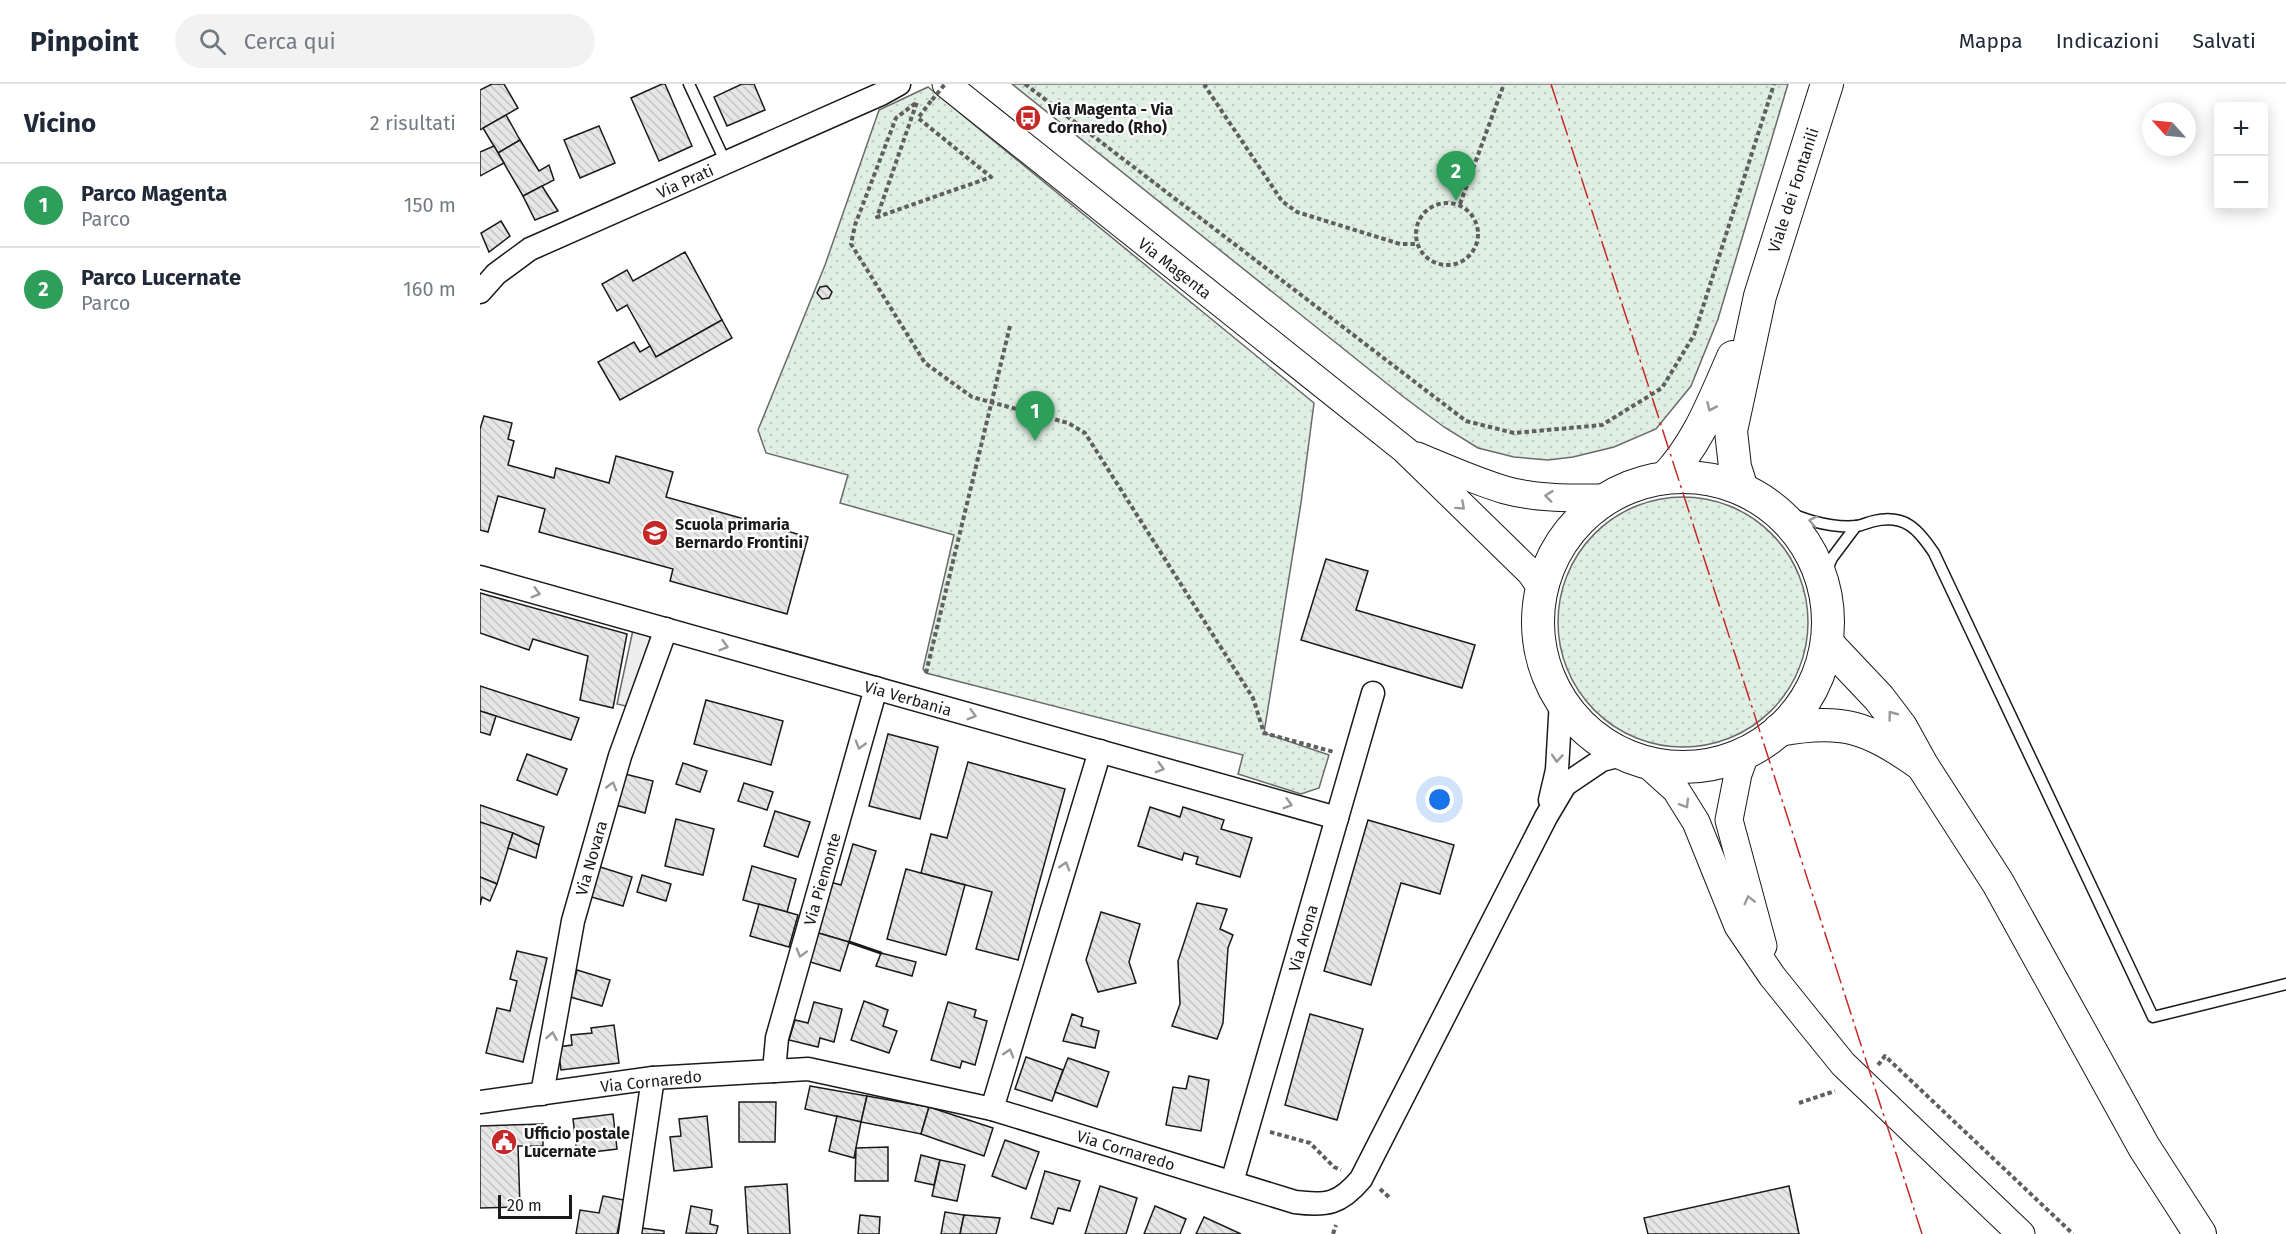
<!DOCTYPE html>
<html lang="it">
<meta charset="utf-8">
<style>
body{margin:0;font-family:"Fira Sans",sans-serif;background:#f2f2f3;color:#1f2937}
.controls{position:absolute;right:18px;top:18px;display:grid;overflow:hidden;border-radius:6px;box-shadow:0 3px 15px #0003}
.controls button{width:54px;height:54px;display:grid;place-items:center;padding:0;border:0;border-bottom:2px solid #e0e1e3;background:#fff;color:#1f2937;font:30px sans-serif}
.compass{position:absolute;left:1662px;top:18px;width:54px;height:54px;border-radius:50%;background:#fff;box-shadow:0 3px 15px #0003;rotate:297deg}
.scale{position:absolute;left:18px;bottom:15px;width:74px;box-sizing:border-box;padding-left:6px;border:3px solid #1a1a1a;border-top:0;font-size:16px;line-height:21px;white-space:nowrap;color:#1a1a1a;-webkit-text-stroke:4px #fff;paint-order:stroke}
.you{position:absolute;left:960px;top:716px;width:21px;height:21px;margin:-15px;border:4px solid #fff;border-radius:50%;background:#1a73e8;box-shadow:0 0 0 9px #1a73e833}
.badge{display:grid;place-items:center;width:39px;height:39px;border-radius:50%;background:#1a73e8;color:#fff;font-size:20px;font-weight:700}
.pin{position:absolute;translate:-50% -50px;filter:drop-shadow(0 2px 3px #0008)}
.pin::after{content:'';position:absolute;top:32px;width:21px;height:18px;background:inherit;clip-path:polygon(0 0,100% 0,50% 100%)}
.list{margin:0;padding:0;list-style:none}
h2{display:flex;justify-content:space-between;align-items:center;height:78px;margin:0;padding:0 24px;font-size:26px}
h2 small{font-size:20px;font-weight:400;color:#747a83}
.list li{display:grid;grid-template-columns:39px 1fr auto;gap:18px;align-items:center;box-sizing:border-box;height:84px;padding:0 24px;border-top:2px solid #e0e1e3}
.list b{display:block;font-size:22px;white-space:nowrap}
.list p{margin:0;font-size:20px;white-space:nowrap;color:#747a83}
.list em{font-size:20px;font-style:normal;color:#747a83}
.icon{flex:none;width:33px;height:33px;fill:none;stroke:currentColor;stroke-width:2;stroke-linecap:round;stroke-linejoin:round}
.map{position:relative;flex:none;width:1806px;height:1150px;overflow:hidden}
header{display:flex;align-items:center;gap:36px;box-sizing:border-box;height:84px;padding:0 30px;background:#fff;border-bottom:2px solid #e0e1e3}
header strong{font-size:28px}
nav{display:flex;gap:33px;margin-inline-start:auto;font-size:21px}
.search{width:420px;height:54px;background:#f2f2f3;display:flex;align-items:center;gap:15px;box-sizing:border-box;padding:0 21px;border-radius:33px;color:#747a83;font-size:22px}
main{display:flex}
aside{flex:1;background:#fff}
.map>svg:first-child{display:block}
.grass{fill:url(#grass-dots);stroke:#6a6a6a;stroke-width:1.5}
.parking{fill:#ededed;stroke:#6a6a6a;stroke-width:1.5}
.building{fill:url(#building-back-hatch);stroke:#1a1a1a;stroke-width:1.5}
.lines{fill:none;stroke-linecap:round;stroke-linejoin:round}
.service-casing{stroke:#1a1a1a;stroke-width:13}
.minor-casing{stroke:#1a1a1a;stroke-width:25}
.tertiary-casing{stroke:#1a1a1a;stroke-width:29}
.secondary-casing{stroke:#1a1a1a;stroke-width:34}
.path{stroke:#5f5f5f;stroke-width:4;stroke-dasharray:4.5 3;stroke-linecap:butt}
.service{stroke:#fff;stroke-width:10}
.minor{stroke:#fff;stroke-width:22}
.tertiary{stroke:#fff;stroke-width:27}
.secondary{stroke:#fff;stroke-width:32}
.path-bridge{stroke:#5f5f5f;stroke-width:4;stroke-dasharray:4.5 3;stroke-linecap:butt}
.wall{stroke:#1a1a1a;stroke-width:3}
.power{stroke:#c62828;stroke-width:1.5;stroke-dasharray:21 4.5 3 4.5;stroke-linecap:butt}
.oneway{stroke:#989898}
.labels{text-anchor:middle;stroke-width:4.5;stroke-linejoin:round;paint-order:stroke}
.poi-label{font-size:16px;font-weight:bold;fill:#1a1a1a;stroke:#fff;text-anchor:start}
.street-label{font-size:16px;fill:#1a1a1a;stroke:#fff}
</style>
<header>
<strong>Pinpoint</strong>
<div class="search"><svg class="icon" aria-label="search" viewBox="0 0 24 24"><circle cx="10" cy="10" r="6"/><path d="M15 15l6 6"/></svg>Cerca qui</div>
<nav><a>Mappa</a><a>Indicazioni</a><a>Salvati</a></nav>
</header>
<main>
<aside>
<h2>Vicino<small>2 risultati</small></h2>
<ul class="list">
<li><span class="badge" style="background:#2e9e5b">1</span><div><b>Parco Magenta</b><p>Parco</p></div><em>150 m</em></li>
<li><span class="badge" style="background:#2e9e5b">2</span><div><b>Parco Lucernate</b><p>Parco</p></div><em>160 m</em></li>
</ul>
</aside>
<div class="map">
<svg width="1806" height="1150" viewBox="0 0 1806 1150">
<defs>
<pattern id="grass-dots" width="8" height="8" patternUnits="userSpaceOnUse" patternTransform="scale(1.5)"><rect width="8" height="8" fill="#e0efe3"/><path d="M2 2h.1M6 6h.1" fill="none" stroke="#c0ccc2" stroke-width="1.8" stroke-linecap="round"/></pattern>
<pattern id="building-back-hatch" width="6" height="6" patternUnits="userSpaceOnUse" patternTransform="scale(1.5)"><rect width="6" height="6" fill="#e6e6e6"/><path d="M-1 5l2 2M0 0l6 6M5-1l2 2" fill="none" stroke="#c5c5c5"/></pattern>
</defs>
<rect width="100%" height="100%" fill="#fff"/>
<g class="grass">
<path d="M532 0H1308L1238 235 1211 302 1176 345 1134 363 1093 373 1068 376 1034 373 998 364 964 343 925 314Z"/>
<path d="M448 3 834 319 821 419 784 649 849 671 839 704 821 710 758 690 763 671 446 589 443 585 474 451 360 419 368 391 286 369 278 346 345 181 399 26Z"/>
<circle cx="1203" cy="538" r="125"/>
</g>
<path class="parking" d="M153 546 171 550 154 624 137 620Z"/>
<g class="building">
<path d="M12 0H24L38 24 0 46V6Z"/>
<path d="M182 0H185L212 62 179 77 151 14Z"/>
<path d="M262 0H274L285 26 247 42 234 13Z"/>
<path d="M26 31 40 56 18 69 3 44Z"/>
<path d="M119 42 135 79 100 94 84 56Z"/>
<path d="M40 56 59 87 69 81 74 96 43 112 18 69Z"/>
<path d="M14 62 24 79 0 92V68Z"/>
<path d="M62 102 78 127 55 136 43 112Z"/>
<path d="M21 137 30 152 9 168 1 149Z"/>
<path d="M205 168 242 236 176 273 147 221 137 227 122 200 147 186 153 197Z"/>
<path d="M347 202 352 208 349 214 342 215 337 209 340 203Z"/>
<path d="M242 236 252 254 140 316 118 278 154 258 160 268 170 262 176 273Z"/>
<path d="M4 332 32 339 28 355 34 357 28 381 74 394 76 384 129 399 136 372 193 388 186 413 328 453 307 530 190 497 193 485 59 448 65 425 18 412 8 448 0 446V345Z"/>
<path d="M846 475 888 487 876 526 995 561 982 604 821 556Z"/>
<path d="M0 509 147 550 133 624 100 616 108 572 53 555 49 566 0 549Z"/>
<path d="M0 602 99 634 91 656 0 627Z"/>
<path d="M226 616 303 637 291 681 214 660Z"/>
<path d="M0 627 16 632 10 651 0 648Z"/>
<path d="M408 650 458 663 440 735 389 722Z"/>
<path d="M47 670 87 685 77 711 37 696Z"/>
<path d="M488 678 585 705 538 876 496 865 512 808 441 789 451 750 467 754Z"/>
<path d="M203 679 227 687 220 708 196 700Z"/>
<path d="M145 690 173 697 165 729 136 721Z"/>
<path d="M264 699 293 708 287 726 258 717Z"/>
<path d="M0 721 64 743 59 761 0 738Z"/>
<path d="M670 723 700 733 703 723 744 736 741 745 772 754 760 793 716 780 718 773 704 769 702 776 658 762Z"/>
<path d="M295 727 330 738 318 773 284 762Z"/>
<path d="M196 735 234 745 223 791 185 782Z"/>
<path d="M888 736 974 761 960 810 921 799 891 901 844 887Z"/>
<path d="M0 738 33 749 17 800 0 793Z"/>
<path d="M33 749 59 761 56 774 28 764Z"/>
<path d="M373 760 396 767 369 858 335 848 350 798 361 801Z"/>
<path d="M117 782 152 793 143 822 108 812Z"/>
<path d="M272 782 316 795 307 828 263 816Z"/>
<path d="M426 785 485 801 466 871 407 855Z"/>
<path d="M162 791 191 800 186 817 157 808Z"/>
<path d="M0 793 17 800 10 817 2 813 0 821Z"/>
<path d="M717 819 747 825 740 845 753 851 748 864 743 939 737 955 692 942 700 920 698 877Z"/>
<path d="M279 820 318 831 309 863 270 852Z"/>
<path d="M621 828 660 840 649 878 656 899 618 908 606 876Z"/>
<path d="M335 848 369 858 360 887 327 877Z"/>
<path d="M37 867 67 874 43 978 6 969 17 924 30 927 37 897 30 895Z"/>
<path d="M401 869 436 878 432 892 396 882Z"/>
<path d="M97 886 130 896 122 922 90 913Z"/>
<path d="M384 917 408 926 403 942 417 947 409 969 371 956Z"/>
<path d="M334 918 362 925 354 958 340 954 338 963 309 956 315 936 328 939Z"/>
<path d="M468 918 496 926 494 933 507 937 495 981 482 977 480 984 451 976Z"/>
<path d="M592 930 603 934 601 942 619 947 615 964 583 957Z"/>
<path d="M830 930 883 945 857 1036 805 1021Z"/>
<path d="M134 941 139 979 81 986 78 963 92 961 91 951 112 949 111 944Z"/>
<path d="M546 973 583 986 572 1017 535 1005Z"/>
<path d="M588 974 629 988 617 1023 575 1008Z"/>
<path d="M709 992 729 996 721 1047 686 1041 693 1003 706 1005Z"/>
<path d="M330 1002 387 1012 381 1038 325 1025Z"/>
<path d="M387 1012 449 1023 441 1050 381 1038Z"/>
<path d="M259 1018H296L295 1058H259Z"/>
<path d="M449 1023 513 1044 504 1072 441 1050Z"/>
<path d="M133 1030 137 1065 97 1070 93 1035Z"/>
<path d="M227 1032 232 1083 194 1087 190 1053 201 1052 199 1035Z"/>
<path d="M357 1032 381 1038 374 1074 349 1067Z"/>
<path d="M63 1040V1062H38L40 1123 0 1124V1042Z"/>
<path d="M525 1056 559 1068 546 1105 512 1092Z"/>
<path d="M408 1063V1097H375L376 1064Z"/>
<path d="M441 1071 460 1076 454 1101 435 1097Z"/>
<path d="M460 1076 485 1081 477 1117 452 1112Z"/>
<path d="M565 1087 600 1097 590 1127 578 1124 573 1140 551 1134Z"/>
<path d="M307 1100 310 1150H268L265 1103Z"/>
<path d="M620 1102 657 1114 646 1150H605Z"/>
<path d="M1309 1102 1319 1150H1168L1164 1134Z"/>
<path d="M123 1112 144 1116 137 1150H96L100 1126 119 1129Z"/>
<path d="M211 1122 232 1126 230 1140 238 1142 236 1150 206 1149Z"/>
<path d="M675 1122 706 1135 700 1150H664Z"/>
<path d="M465 1128 484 1131 480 1150H461Z"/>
<path d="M380 1131 400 1133 399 1150H378Z"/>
<path d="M484 1131 520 1134 516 1150H480Z"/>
<path d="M724 1133 761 1150H716Z"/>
<path d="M162 1144 184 1147V1150H161Z"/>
</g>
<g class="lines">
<g class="service-casing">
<g id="service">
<path d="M209 0 246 79"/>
<path d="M1291 422C1318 433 1348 445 1377 442 1383 441 1389 438 1394 437 1425 430 1438 445 1454 469L1673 933 1806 900"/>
<path d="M1342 497 1352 474 1376 442"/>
</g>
</g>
<g class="minor-casing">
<g id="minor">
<path d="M0 208 16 190 50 165 401 10 419 0"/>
<path d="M0 493 857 734"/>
<path d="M1070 716 1077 686 1081 616"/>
<path d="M294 987 297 954 396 604"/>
<path d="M62 1010 93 837 140 672 186 545"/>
<path d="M0 1018 173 994 328 985 512 1025 815 1118C847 1122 860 1120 881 1095L1066 733 1085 701 1122 676 1145 670"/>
<path d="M512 1025 620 667"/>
<path d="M752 1098 893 609"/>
<path d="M150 1150 173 994"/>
</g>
</g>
<g class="tertiary-casing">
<g id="tertiary">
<path d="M466 0 925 366 1050 488 1062 505"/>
<path d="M937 372C966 384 995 397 1025 406 1058 415 1094 414 1128 414"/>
<path d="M1266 668 1258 690 1249 736 1283 862"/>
<path d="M1165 678 1196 706 1216 738 1258 842 1292 892 1329 938 1363 980 1541 1150"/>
</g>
</g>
<g class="secondary-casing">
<g id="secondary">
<circle cx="1203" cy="538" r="145"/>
<path d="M1185 394C1218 360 1234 316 1253 273"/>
<path d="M1262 405 1255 383 1251 347 1280 212 1347 0"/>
<path d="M1347 559 1399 614 1421 643 1442 681 1518 799 1664 1063 1720 1150"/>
<path d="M1299 646C1363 634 1387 643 1439 679"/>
</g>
</g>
<g class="path">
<path d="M545 0 986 337 1034 349 1122 341 1182 304 1214 251 1294 0"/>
<path d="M726 0 725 2 802 117 817 128 920 160H938"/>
<path d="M451 17 438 34 511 93 397 133 437 18 416 34 375 141 371 160 445 279 492 313 588 339 605 349 773 614 784 649 854 668"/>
<circle cx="967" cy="150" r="31"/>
<path d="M980 120 1024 0"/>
<path d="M446 589 530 242"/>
<path d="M1398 981 1405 972 1593 1150"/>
<path d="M1319 1019 1355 1007"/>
<path d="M790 1048 830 1059 854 1083 861 1086"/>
<path d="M900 1105 911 1115"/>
<path d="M853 1150 856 1141"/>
</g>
<use href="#service" class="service"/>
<use href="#minor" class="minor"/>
<use href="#tertiary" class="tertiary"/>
<use href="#secondary" class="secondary"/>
<path class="path-bridge" d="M452 16 465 0"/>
<path class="wall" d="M369 858 401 869"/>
<path class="power" d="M1071 0 1442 1150"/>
</g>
<defs><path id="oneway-chevron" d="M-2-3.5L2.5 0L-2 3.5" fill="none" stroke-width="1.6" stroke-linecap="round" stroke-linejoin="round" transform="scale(1.5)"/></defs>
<g class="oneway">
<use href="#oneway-chevron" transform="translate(1231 323) rotate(114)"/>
<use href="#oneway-chevron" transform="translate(1069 412) rotate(-173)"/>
<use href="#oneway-chevron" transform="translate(981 422) rotate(42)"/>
<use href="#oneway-chevron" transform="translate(1333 437) rotate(-169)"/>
<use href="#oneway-chevron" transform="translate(56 509) rotate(16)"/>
<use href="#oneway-chevron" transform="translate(244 562) rotate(16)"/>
<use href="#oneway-chevron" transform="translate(492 631) rotate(16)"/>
<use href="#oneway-chevron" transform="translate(1412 631) rotate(-127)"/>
<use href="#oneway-chevron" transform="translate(380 661) rotate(106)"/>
<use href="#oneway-chevron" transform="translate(1077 674) rotate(94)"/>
<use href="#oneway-chevron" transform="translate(680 684) rotate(16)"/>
<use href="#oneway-chevron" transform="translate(132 702) rotate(-74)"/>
<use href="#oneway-chevron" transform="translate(808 720) rotate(16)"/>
<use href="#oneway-chevron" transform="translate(1205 720) rotate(59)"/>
<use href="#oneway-chevron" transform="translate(585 782) rotate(-73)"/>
<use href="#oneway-chevron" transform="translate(1269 816) rotate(-104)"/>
<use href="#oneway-chevron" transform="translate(321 869) rotate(106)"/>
<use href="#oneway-chevron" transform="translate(72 952) rotate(-80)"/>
<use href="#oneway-chevron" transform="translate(529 969) rotate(-73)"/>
</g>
<defs>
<g id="bus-disc" transform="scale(1.35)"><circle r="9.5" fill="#c62828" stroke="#fff"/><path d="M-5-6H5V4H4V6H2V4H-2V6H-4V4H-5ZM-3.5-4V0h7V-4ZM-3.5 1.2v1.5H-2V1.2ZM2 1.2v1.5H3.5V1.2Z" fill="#fff"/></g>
<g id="school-disc" transform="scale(1.35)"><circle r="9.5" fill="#c62828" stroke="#fff"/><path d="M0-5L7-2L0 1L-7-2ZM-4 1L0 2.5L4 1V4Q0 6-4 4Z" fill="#fff"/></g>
<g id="civic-disc" transform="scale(1.35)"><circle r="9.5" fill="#c62828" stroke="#fff"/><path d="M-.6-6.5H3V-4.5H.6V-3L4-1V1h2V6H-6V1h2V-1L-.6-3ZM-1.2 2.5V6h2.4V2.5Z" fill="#fff"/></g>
</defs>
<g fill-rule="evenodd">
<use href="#bus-disc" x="548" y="34"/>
<use href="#school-disc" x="175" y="449"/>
<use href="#civic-disc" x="24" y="1058"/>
</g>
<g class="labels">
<g class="poi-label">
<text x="568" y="31">Via Magenta - Via<tspan x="568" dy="18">Cornaredo (Rho)</tspan></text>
<text x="195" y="446">Scuola primaria<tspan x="195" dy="18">Bernardo Frontini</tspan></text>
<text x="44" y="1055">Ufficio postale<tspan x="44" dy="18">Lucernate</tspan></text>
</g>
<g class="street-label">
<text transform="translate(205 97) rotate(-24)" y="6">Via Prati</text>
<text transform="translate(1313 106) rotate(-72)" y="6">Viale dei Fontanili</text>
<text transform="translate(695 184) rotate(38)" y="6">Via Magenta</text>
<text transform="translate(428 614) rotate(16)" y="6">Via Verbania</text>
<text transform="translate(111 774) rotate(-74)" y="6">Via Novara</text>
<text transform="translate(342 795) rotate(-74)" y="6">Via Piemonte</text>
<text transform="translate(823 854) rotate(-74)" y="6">Via Arona</text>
<text transform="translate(171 997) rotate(-6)" y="6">Via Cornaredo</text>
<text transform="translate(646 1066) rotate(17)" y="6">Via Cornaredo</text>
</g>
</g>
</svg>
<div class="controls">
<button>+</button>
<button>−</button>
</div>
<svg class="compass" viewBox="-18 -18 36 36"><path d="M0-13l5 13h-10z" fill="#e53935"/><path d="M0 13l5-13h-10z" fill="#747a83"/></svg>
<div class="scale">20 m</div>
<div class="you"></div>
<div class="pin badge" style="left:555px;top:357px;background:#2e9e5b">1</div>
<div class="pin badge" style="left:976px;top:117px;background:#2e9e5b">2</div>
</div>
</main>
